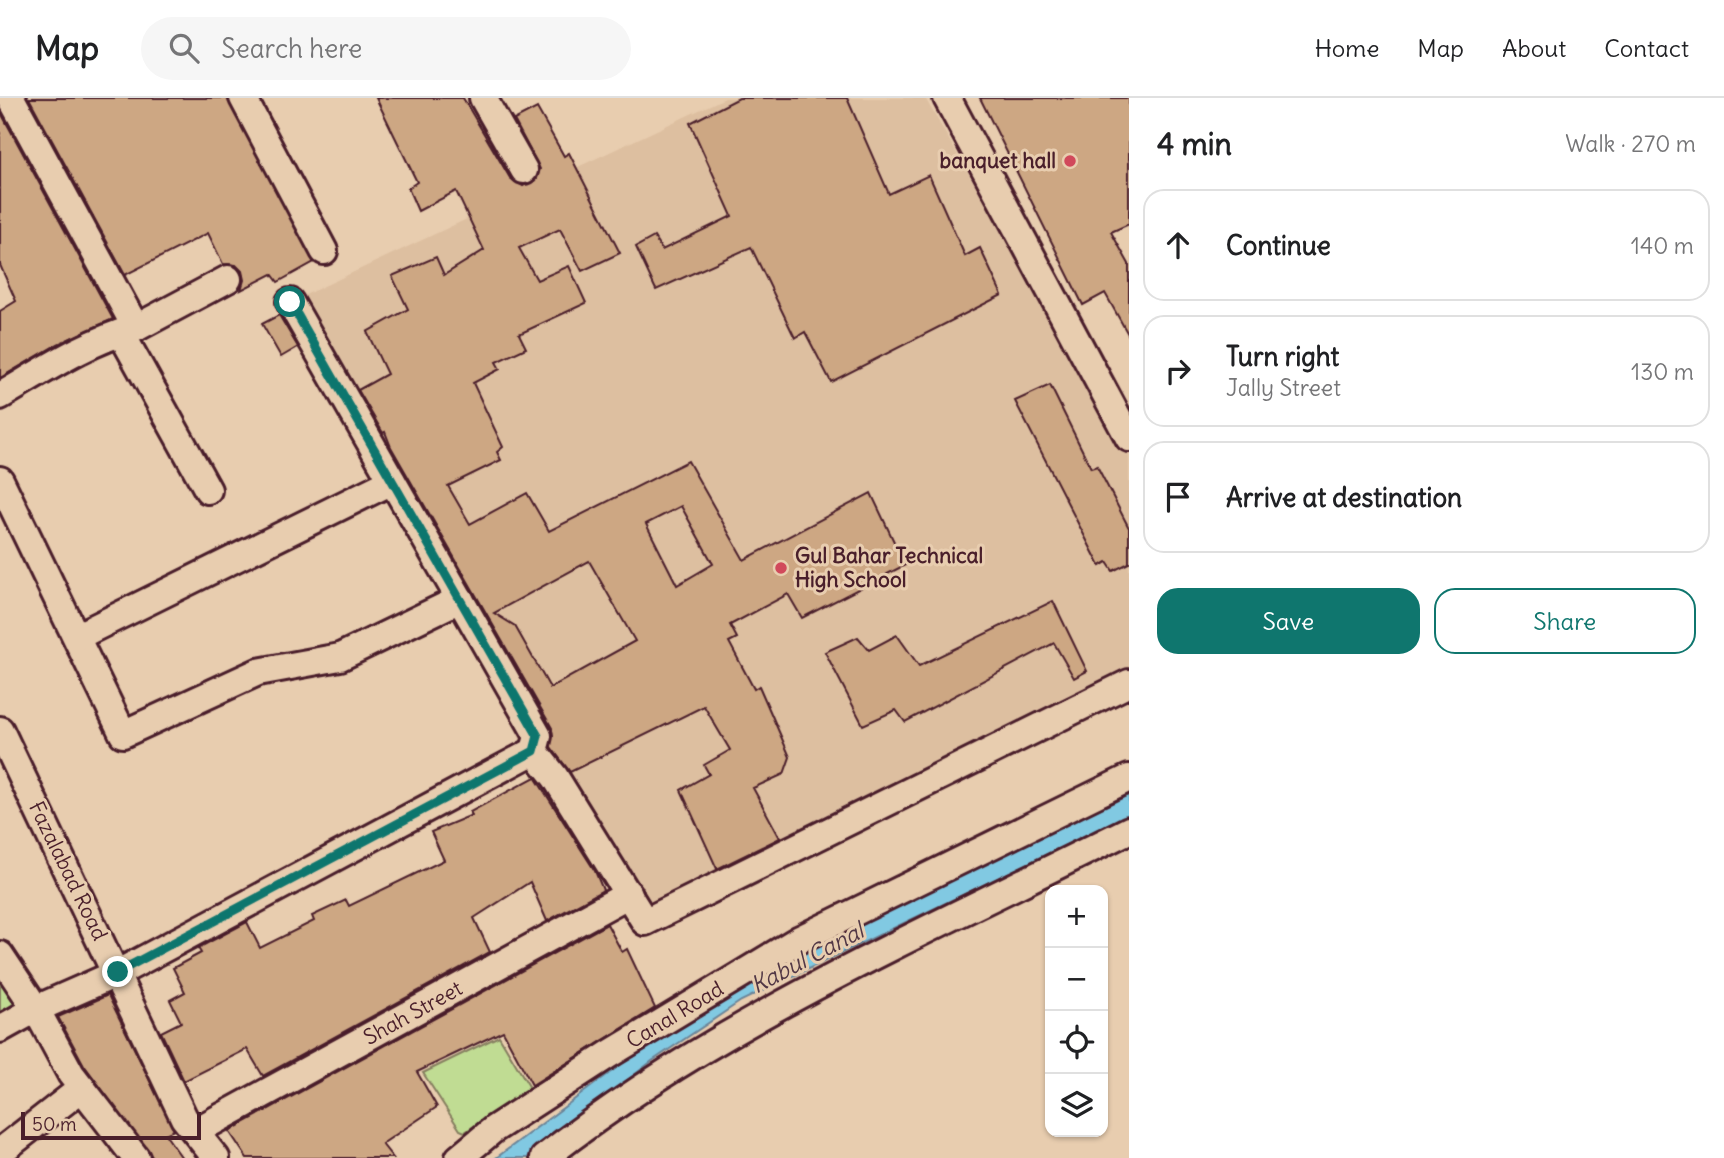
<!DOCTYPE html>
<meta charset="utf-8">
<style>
body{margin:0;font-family:Delius,sans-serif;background:#f6f6f6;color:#202124}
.controls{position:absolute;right:21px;bottom:21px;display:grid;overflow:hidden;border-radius:14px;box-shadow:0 2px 5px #0004}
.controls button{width:63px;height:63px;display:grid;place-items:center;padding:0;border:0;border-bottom:2px solid #e0e0e0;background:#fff;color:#202124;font:35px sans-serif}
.scale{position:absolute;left:21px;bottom:18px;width:180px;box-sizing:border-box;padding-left:7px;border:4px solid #4a1f2b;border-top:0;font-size:19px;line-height:24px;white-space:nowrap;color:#4a1f2b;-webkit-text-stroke:5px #e8cdaf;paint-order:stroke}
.stop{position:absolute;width:21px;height:21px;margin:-16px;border:5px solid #0f766e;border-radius:50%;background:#fff}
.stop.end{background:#0f766e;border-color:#fff;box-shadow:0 2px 7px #0008}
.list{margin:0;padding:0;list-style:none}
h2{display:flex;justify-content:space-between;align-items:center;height:91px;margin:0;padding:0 28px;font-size:30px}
h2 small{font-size:23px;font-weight:400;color:#757577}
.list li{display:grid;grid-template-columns:46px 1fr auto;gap:21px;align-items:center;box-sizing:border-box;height:112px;margin:0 14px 14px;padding:0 14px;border:2px solid #e0e0e0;border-radius:21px}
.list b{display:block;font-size:26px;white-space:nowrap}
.list p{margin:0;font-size:23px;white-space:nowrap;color:#757577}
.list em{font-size:23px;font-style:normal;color:#757577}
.actions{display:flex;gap:14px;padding:21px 28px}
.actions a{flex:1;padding:16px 0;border:2px solid #0f766e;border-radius:21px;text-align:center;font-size:24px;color:#0f766e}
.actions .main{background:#0f766e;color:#fff}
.icon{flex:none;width:38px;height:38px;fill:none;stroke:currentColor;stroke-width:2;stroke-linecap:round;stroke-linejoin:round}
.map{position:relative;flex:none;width:1129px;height:1060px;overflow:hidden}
header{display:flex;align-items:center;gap:42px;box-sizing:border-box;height:98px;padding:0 35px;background:#fff;border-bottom:2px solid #e0e0e0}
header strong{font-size:33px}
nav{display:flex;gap:38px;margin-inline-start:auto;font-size:24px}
.search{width:490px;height:63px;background:#f6f6f6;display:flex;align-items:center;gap:18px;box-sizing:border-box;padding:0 24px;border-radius:38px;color:#757577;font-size:26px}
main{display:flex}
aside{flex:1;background:#fff}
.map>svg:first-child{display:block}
.built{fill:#ddbfa0}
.green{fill:#c0dc93;stroke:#857e5f;stroke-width:2}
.water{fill:#81c9e2;stroke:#6b8599;stroke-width:2}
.building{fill:#cda783;stroke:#4a1f2b;stroke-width:2;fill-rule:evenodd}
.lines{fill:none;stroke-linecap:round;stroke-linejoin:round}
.minor-casing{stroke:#4a1f2b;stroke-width:32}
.minor{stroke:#e8cdaf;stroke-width:26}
.route{stroke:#0f766e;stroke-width:9}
.poi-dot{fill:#d1495b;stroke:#e8cdaf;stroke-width:2.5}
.labels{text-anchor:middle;stroke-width:6;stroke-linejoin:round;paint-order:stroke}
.poi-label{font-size:21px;font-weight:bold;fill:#4a1f2b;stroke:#e8cdaf;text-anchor:end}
.street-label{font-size:21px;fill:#4a1f2b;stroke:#e8cdaf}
.water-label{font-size:23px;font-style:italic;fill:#523846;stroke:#e8cdaf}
</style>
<header>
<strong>Map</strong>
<div class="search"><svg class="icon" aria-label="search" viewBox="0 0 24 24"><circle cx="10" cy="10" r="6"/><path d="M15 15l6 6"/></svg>Search here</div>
<nav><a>Home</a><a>Map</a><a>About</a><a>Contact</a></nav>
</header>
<main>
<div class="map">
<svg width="1129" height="1060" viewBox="0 0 1129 1060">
<rect width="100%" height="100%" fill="#e8cdaf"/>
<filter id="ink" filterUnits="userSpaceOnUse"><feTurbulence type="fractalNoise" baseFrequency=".0143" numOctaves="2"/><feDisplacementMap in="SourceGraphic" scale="14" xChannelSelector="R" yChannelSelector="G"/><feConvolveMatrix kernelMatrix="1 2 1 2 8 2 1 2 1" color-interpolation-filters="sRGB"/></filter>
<g filter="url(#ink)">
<path class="built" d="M725 0H925L1129 354V585L645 824 534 669 369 343 290 204Z"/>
<g class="green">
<path d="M0 859 15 904 0 918Z"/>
<path d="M499 938 530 990 465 1034 460 1032 423 975Z"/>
</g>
<path class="water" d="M1129 689V717L741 903 652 963 527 1060H496L687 917 803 847Z"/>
<g class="building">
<path d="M29 0H227L314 164 278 184 272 176 241 192 244 182 242 173 236 167 223 166 208 135 125 177Z"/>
<path d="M376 0H463L510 80 523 88 537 80 540 71 514 22 537 10 564 58 569 55 620 155 582 173 560 131 519 150 537 182 569 168 586 205 519 236 526 250 496 264 500 271 473 285 503 349 497 354 501 362 448 388 470 426 527 395 549 433 688 363 744 462 871 395 905 467 802 520 788 496 730 527 737 540 729 544 754 591 759 588 790 659 784 676 753 690 780 740 717 771 681 692 709 676 704 667 730 652 704 608 570 674 551 649 552 630 391 349 385 334 383 335 358 292 387 276 367 234 408 211 392 178 436 159 444 177 484 152 456 93 418 113 408 90 417 84ZM681 408 713 466 677 487 646 426ZM589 463 635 543 550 590 515 528 494 515Z"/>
<path d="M739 0H847L889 96 929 77 965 158 980 150 1002 197 831 284 805 234 795 240 751 149 656 192 636 149 654 139 662 152 732 118 690 25Z"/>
<path d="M980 0H1129V126L1111 134 1129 166V238L1105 195 1083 207Z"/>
<path d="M0 13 113 221 58 246 0 280V213L16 203 0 167Z"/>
<path d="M279 217 298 249 281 259 262 226Z"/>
<path d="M1050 287 1091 370 1097 368 1129 430V465L1113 473 1107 464 1100 468 1015 303Z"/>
<path d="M1053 503 1087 573 1074 580 1054 545 905 624 896 612 863 627 825 554 858 539 869 552 897 537 919 568Z"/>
<path d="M535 679 595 773 603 792 547 823 530 784 474 820 490 854 263 978 247 951 184 983 161 934 181 924 170 902 185 894 173 870 201 855 198 850 247 824 260 850 314 823 312 818 346 802 349 808 444 762 431 734 472 717 470 714Z"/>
<path d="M607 826 622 854 627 851 655 910 532 987 503 933 417 974 437 1009 382 1046 393 1060H247L229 1033Z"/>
<path d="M108 897 174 1032 165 1036 182 1060H153L84 967 58 919Z"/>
</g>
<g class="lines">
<g class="minor-casing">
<g id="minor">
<path d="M11 0 136 230"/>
<path d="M243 0 324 153"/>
<path d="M483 0 524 72"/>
<path d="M947 0 1129 340"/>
<path d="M290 204 538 638 534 653 555 679 645 824 1129 585"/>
<path d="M121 235 208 392"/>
<path d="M0 298C43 273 88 243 136 230L228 181"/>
<path d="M0 382 123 636 258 574 340 559 460 501"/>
<path d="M78 538 392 383"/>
<path d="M0 632 184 1020 216 1060"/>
<path d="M0 857 36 911 71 976 136 1060"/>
<path d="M0 931 36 911 118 875 534 653"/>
<path d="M196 1033 629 796"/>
<path d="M0 1054 82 990"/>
<path d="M459 1060 494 1031 608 957 800 841 1129 680"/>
<path d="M544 1060C720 922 930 832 1129 732"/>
</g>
</g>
<use href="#minor" class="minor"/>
</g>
</g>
<g class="lines" filter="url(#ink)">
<path class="route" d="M118 874 534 653 538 638 290 204"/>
</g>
<g class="poi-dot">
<circle cx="1070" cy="63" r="7"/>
<circle cx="781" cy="470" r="7"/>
</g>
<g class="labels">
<g class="poi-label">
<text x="1056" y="70">banquet hall</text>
<text x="795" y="465" text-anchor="start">Gul Bahar Technical<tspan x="795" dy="24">High School</tspan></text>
</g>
<g class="street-label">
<text transform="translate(68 773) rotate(64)" y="7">Fazalabad Road</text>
<text transform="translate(413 915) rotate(-29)" y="7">Shah Street</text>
<text transform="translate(675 917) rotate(-31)" y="7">Canal Road</text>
</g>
<g class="water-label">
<text transform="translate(807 860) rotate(-28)" y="8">Kabul Canal</text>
</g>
</g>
</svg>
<div class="controls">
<button>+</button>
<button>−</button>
<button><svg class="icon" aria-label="locate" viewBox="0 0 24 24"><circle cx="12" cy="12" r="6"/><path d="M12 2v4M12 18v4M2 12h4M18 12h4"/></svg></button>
<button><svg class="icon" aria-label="layers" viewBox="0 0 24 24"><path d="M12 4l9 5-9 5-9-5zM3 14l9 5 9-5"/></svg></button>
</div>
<div class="scale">50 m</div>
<div class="stop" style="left:290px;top:204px"></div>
<div class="stop end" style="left:118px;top:874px"></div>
</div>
<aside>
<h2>4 min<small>Walk · 270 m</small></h2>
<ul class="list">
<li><svg class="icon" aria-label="ahead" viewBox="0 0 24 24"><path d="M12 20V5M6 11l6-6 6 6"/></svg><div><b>Continue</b></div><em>140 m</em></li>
<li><svg class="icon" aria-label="right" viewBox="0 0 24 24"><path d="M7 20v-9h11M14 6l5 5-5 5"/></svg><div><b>Turn right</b><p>Jally Street</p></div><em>130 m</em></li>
<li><svg class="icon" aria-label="arrive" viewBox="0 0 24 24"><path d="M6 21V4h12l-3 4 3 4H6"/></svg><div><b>Arrive at destination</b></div></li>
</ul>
<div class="actions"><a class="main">Save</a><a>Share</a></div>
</aside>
</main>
